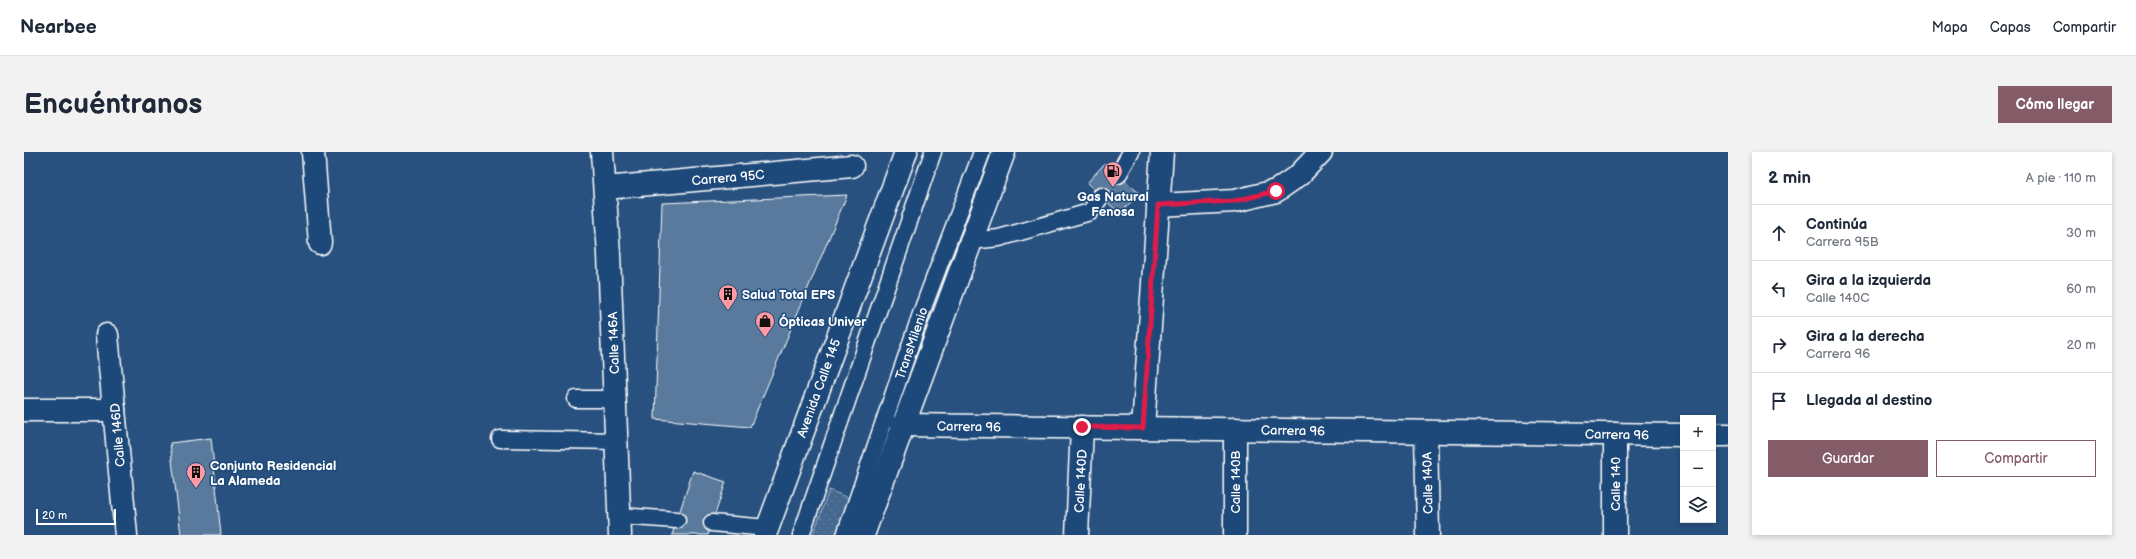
<!DOCTYPE html>
<html lang="es">
<meta charset="utf-8">
<style>
body{margin:0;font-family:"Balsamiq Sans",sans-serif;background:#f2f2f3;color:#1f2937}
.controls{position:absolute;right:12px;bottom:12px;display:grid;overflow:hidden;border-radius:0px;box-shadow:0 2px 6px #0003}
.controls button{width:36px;height:36px;display:grid;place-items:center;padding:0;border:0;border-bottom:1px solid #e0e1e3;background:#fff;color:#1f2937;font:20px sans-serif}
.scale{position:absolute;left:12px;bottom:10px;width:80px;box-sizing:border-box;padding-left:4px;border:2px solid #fff;border-top:0;font-size:11px;line-height:14px;white-space:nowrap;color:#fff;-webkit-text-stroke:3px #1f4a7a;paint-order:stroke}
.stop{position:absolute;width:12px;height:12px;margin:-9px;border:3px solid #e11d48;border-radius:50%;background:#fff}
.stop.end{background:#e11d48;border-color:#fff;box-shadow:0 1px 4px #0008}
.list{margin:0;padding:0;list-style:none}
h2{display:flex;justify-content:space-between;align-items:center;height:52px;margin:0;padding:0 16px;font-size:17px}
h2 small{font-size:13px;font-weight:400;color:#747a83}
.list li{display:grid;grid-template-columns:26px 1fr auto;gap:12px;align-items:center;box-sizing:border-box;height:56px;padding:0 16px;border-top:1px solid #e0e1e3}
.list b{display:block;font-size:15px;white-space:nowrap}
.list p{margin:0;font-size:13px;white-space:nowrap;color:#747a83}
.list em{font-size:13px;font-style:normal;color:#747a83}
.actions{display:flex;gap:8px;padding:12px 16px}
.actions a{flex:1;padding:9px 0;border:1px solid #845c67;border-radius:0px;text-align:center;font-size:14px;color:#845c67}
.actions .main{background:#845c67;color:#fff}
.icon{flex:none;width:22px;height:22px;fill:none;stroke:currentColor;stroke-width:2;stroke-linecap:round;stroke-linejoin:round}
.map{position:relative;flex:none;width:1704px;height:383px;overflow:hidden;border-radius:0px}
header{display:flex;align-items:center;gap:24px;box-sizing:border-box;height:56px;padding:0 20px;background:#fff;border-bottom:1px solid #e0e1e3}
header strong{font-size:19px}
nav{display:flex;gap:22px;margin-inline-start:auto;font-size:14px}
.intro{display:flex;align-items:center;justify-content:space-between;box-sizing:border-box;height:96px;padding:0 24px}
h1{margin:0;font-size:28px}
.button{padding:10px 18px;border-radius:0px;background:#845c67;color:#fff;font-size:14px;font-weight:700}
main{display:flex;gap:24px;padding:0 24px}
aside{flex:1;background:#fff;border-radius:0px;box-shadow:0 2px 6px #0003}
.map>svg:first-child{display:block}
.grass{fill:url(#grass-dots);stroke:#a2b4c8}
.building{fill:#5a7a9d;stroke:#fff}
.lines{fill:none;stroke-linecap:round;stroke-linejoin:round}
.service-casing{stroke:#fff;stroke-width:19}
.minor-casing{stroke:#fff;stroke-width:25}
.tertiary-casing{stroke:#fff;stroke-width:25}
.primary-casing{stroke:#fff;stroke-width:25}
.service{stroke:#1f4a7a;stroke-width:16}
.minor{stroke:#1f4a7a;stroke-width:22}
.tertiary{stroke:#1f4a7a;stroke-width:22}
.primary{stroke:#1f4a7a;stroke-width:22}
.route{stroke:#e11d48;stroke-width:5}
.labels{text-anchor:middle;stroke-width:3;stroke-linejoin:round;paint-order:stroke}
.street-label{font-size:13px;fill:#fff;stroke:#1f4a7a}
.poi-label{font-size:13px;font-weight:bold;fill:#fff;stroke:#1f4a7a;text-anchor:start}
</style>
<header>
<strong>Nearbee</strong>
<nav><a>Mapa</a><a>Capas</a><a>Compartir</a></nav>
</header>
<div class="intro"><h1>Encuéntranos</h1><a class="button">Cómo llegar</a></div>
<main>
<div class="map">
<svg width="1704" height="383" viewBox="0 0 1704 383">
<defs>
<pattern id="grass-dots" width="8" height="8" patternUnits="userSpaceOnUse"><rect width="8" height="8" fill="#446890"/><path d="M2 2h.1M6 6h.1" fill="none" stroke="#607fa1" stroke-width="1.8" stroke-linecap="round"/></pattern>
</defs>
<rect width="100%" height="100%" fill="#28517f"/>
<filter id="ink" filterUnits="userSpaceOnUse"><feTurbulence type="fractalNoise" baseFrequency=".025" numOctaves="2"/><feDisplacementMap in="SourceGraphic" scale="8" xChannelSelector="R" yChannelSelector="G"/><feConvolveMatrix kernelMatrix="1 2 1 2 8 2 1 2 1" color-interpolation-filters="sRGB"/></filter>
<g filter="url(#ink)">
<path class="grass" d="M805 338 827 347 814 383H789Z"/>
<g class="building">
<path d="M1081 11 1115 41 1096 62 1063 31Z"/>
<path d="M823 43 726 275 631 267 638 51Z"/>
<path d="M187 286 197 383H157L146 291Z"/>
<path d="M669 319 702 330 684 383H648Z"/>
</g>
<g class="lines">
<g class="service-casing">
<g id="service">
<path d="M1094 23 1107 0"/>
<path d="M947 89 975 86 1066 60 1077 44"/>
<path d="M552 247H591"/>
<path d="M476 287 593 289"/>
<path d="M595 364 653 368"/>
<path d="M688 371 743 376"/>
<path d="M777 383 909 0"/>
<path d="M821 383 899 156 958 0"/>
</g>
</g>
<g class="minor-casing">
<g id="minor">
<path d="M289 0 296 91"/>
<path d="M581 36 828 14"/>
<path d="M1134 53 1211 49 1252 39 1275 23 1297 0"/>
<path d="M83 183 102 383"/>
<path d="M0 258H90"/>
<path d="M878 273 1659 283"/>
<path d="M1119 276 1138 0"/>
<path d="M1402 280 1404 383"/>
<path d="M1689 283H1704"/>
<path d="M1053 383 1058 275"/>
<path d="M1211 383V277"/>
<path d="M1591 383V282"/>
</g>
</g>
<g class="tertiary-casing">
<path id="tertiary" d="M578 0 585 102 596 383"/>
</g>
<g class="primary-casing">
<g id="primary">
<path d="M741 383 882 0"/>
<path d="M839 383 980 0"/>
</g>
</g>
<use href="#service" class="service"/>
<use href="#minor" class="minor"/>
<use href="#tertiary" class="tertiary"/>
<use href="#primary" class="primary"/>
</g>
</g>
<g class="lines" filter="url(#ink)">
<path class="route" d="M1058 275 1119 276 1134 53 1211 49 1252 39"/>
</g>
<defs>
<g id="fuel-pin" transform="scale(1)"><path d="M0 17L-7.5 6A9.5 9.5 0 1 1 7.5 6Z" fill="#ff9aa2" stroke="#1f4a7a"/><path d="M-5.5-6h7V0h2V4h1.3V-2.5L3-4.5l.8-.8L6-3V5H2.5V1h-1V6h-7ZM-4.2-4.7v3.2H.2V-4.7Z" fill="#111"/></g>
<g id="building-pin" transform="scale(1)"><path d="M0 17L-7.5 6A9.5 9.5 0 1 1 7.5 6Z" fill="#ff9aa2" stroke="#1f4a7a"/><path d="M-4-6H4V6H1V3H-1V6H-4ZM-2.5-4.3h1.7v1.8h-1.7ZM.8-4.3h1.7v1.8H.8ZM-2.5-1h1.7V.8h-1.7ZM.8-1h1.7V.8H.8Z" fill="#111"/></g>
<g id="shop-pin" transform="scale(1)"><path d="M0 17L-7.5 6A9.5 9.5 0 1 1 7.5 6Z" fill="#ff9aa2" stroke="#1f4a7a"/><path d="M-5-2.5h2.3a2.7 3.5 0 0 1 5.4 0H5L5.5 6h-11ZM-1.5-2.5h3a1.5 2.3 0 0 0-3 0Z" fill="#111"/></g>
</defs>
<g fill-rule="evenodd">
<use href="#fuel-pin" x="1089" y="19"/>
<use href="#building-pin" x="704" y="142"/>
<use href="#shop-pin" x="741" y="169"/>
<use href="#building-pin" x="172" y="320"/>
</g>
<g class="labels">
<g class="street-label">
<text transform="translate(704 25) rotate(-5)" y="5">Carrera 95C</text>
<text transform="translate(589 191) rotate(-92)" y="5">Calle 146A</text>
<text transform="translate(887 191) rotate(-71)" y="5">TransMilenio</text>
<text transform="translate(794 236) rotate(-70)" y="5">Avenida Calle 145</text>
<text transform="translate(945 274) rotate(1)" y="5">Carrera 96</text>
<text transform="translate(1269 278) rotate(1)" y="5">Carrera 96</text>
<text transform="translate(1593 282) rotate(1)" y="5">Carrera 96</text>
<text transform="translate(93 283) rotate(-95)" y="5">Calle 146D</text>
<text transform="translate(1056 329) rotate(-87)" y="5">Calle 140D</text>
<text transform="translate(1211 330) rotate(-90)" y="5">Calle 140B</text>
<text transform="translate(1403 331) rotate(-91)" y="5">Calle 140A</text>
<text transform="translate(1591 332) rotate(-90)" y="5">Calle 140</text>
</g>
<g class="poi-label">
<text x="1089" y="49" text-anchor="middle">Gas Natural<tspan x="1089" dy="15">Fenosa</tspan></text>
<text x="718" y="147">Salud Total EPS</text>
<text x="755" y="174">Ópticas Univer</text>
<text x="186" y="318">Conjunto Residencial<tspan x="186" dy="15">La Alameda</tspan></text>
</g>
</g>
</svg>
<div class="controls">
<button>+</button>
<button>−</button>
<button><svg class="icon" aria-label="layers" viewBox="0 0 24 24"><path d="M12 4l9 5-9 5-9-5zM3 14l9 5 9-5"/></svg></button>
</div>
<div class="scale">20 m</div>
<div class="stop" style="left:1252px;top:39px"></div>
<div class="stop end" style="left:1058px;top:275px"></div>
</div>
<aside>
<h2>2 min<small>A pie · 110 m</small></h2>
<ul class="list">
<li><svg class="icon" aria-label="ahead" viewBox="0 0 24 24"><path d="M12 20V5M6 11l6-6 6 6"/></svg><div><b>Continúa</b><p>Carrera 95B</p></div><em>30 m</em></li>
<li><svg class="icon" aria-label="left" viewBox="0 0 24 24"><path d="M17 20v-9H6M10 6l-5 5 5 5"/></svg><div><b>Gira a la izquierda</b><p>Calle 140C</p></div><em>60 m</em></li>
<li><svg class="icon" aria-label="right" viewBox="0 0 24 24"><path d="M7 20v-9h11M14 6l5 5-5 5"/></svg><div><b>Gira a la derecha</b><p>Carrera 96</p></div><em>20 m</em></li>
<li><svg class="icon" aria-label="arrive" viewBox="0 0 24 24"><path d="M6 21V4h12l-3 4 3 4H6"/></svg><div><b>Llegada al destino</b></div></li>
</ul>
<div class="actions"><a class="main">Guardar</a><a>Compartir</a></div>
</aside>
</main>
